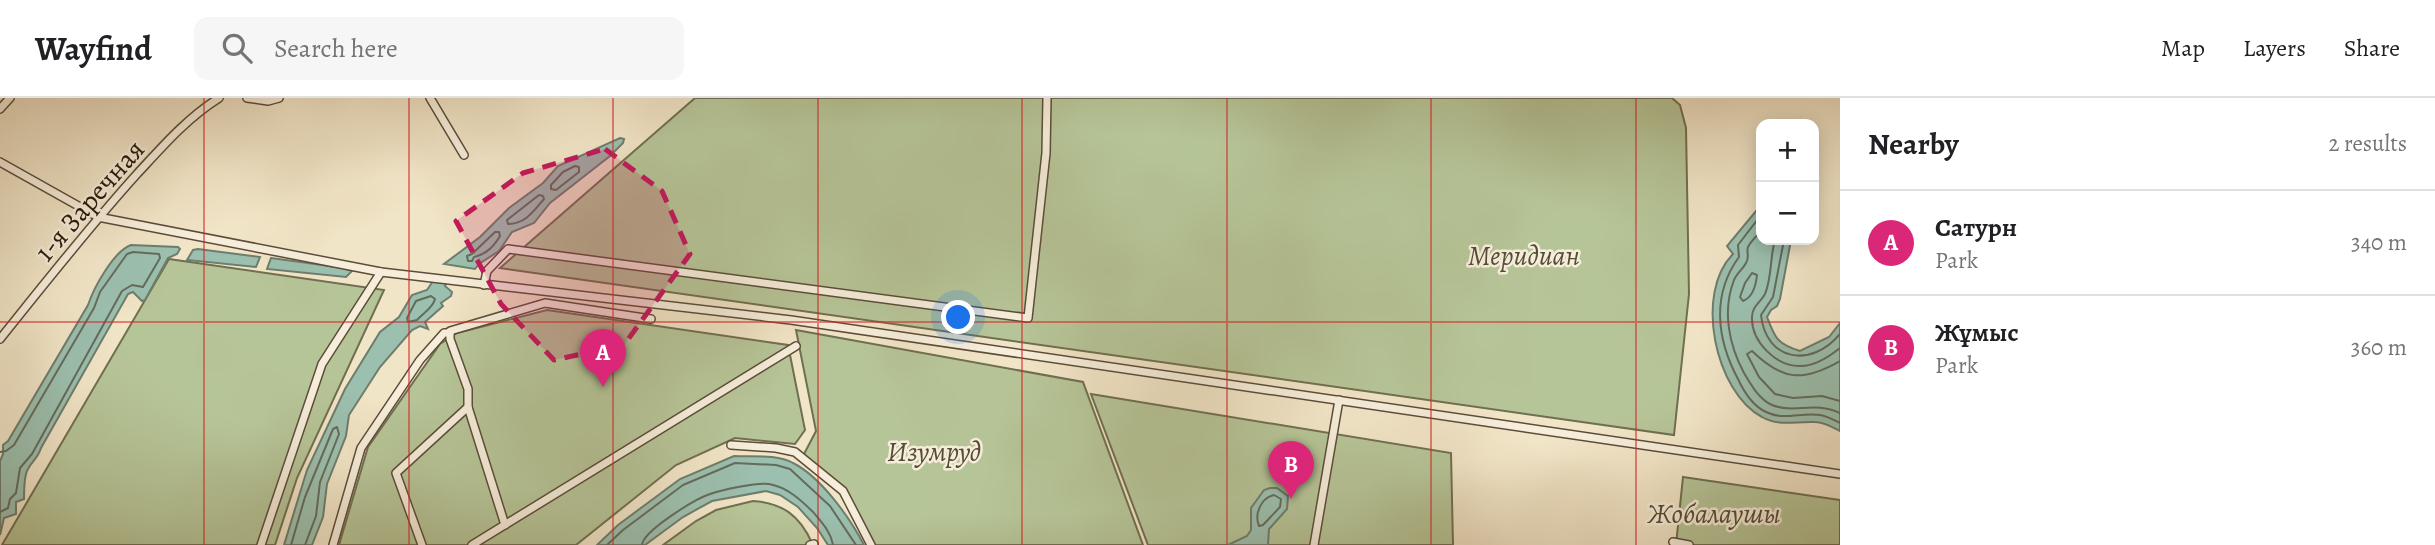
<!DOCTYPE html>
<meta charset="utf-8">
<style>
body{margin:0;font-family:Alegreya,serif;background:#f6f6f6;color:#202124}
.controls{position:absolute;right:21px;top:21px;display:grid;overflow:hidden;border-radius:14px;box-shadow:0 4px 18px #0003}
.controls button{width:63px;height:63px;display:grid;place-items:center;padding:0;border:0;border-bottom:2px solid #e0e0e0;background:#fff;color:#202124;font:35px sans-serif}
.you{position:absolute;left:959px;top:220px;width:24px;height:24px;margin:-18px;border:5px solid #fff;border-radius:50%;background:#1a73e8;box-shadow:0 0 0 10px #1a73e833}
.badge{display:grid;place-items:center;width:46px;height:46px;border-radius:50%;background:#db2777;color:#fff;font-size:23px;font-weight:700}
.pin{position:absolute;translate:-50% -58px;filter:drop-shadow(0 2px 4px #0008)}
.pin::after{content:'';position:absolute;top:37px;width:24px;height:21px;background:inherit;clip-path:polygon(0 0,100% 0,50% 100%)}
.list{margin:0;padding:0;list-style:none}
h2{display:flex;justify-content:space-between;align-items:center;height:91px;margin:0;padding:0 28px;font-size:30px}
h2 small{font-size:23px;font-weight:400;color:#757577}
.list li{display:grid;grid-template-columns:46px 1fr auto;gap:21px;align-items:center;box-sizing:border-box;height:105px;padding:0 28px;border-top:2px solid #e0e0e0}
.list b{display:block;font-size:26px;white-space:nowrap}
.list p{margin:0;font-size:23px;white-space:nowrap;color:#757577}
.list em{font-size:23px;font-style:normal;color:#757577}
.icon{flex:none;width:38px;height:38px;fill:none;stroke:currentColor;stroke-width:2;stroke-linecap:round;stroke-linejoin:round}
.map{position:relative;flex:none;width:1840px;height:447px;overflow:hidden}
header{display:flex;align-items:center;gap:42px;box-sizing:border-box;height:98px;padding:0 35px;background:#fff;border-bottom:2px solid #e0e0e0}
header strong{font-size:33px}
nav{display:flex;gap:38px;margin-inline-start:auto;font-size:24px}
.search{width:490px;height:63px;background:#f6f6f6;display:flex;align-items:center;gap:18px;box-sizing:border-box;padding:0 24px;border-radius:14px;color:#757577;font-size:26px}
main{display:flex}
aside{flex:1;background:#fff}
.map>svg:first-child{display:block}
.green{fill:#b6c598;stroke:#706f51;stroke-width:2}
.water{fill:#9cc0af;stroke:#6e7d6d;stroke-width:2}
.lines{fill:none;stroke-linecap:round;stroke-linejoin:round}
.shore{stroke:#636c5c;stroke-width:2}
.minor-casing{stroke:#5c4c39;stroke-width:10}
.minor{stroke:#f6eedb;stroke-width:7}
.marked{fill:#c2185b;fill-opacity:0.2;stroke:#c2185b;stroke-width:5;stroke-dasharray:14 9;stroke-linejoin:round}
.grid{fill:none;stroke:#d62828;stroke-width:2;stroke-opacity:0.55}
.labels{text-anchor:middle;stroke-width:5;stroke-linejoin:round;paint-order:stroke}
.street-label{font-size:28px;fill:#2a190a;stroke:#f6eedb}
.park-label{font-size:28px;font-style:italic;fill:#544d35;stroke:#f6eedb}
</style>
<header>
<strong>Wayfind</strong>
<div class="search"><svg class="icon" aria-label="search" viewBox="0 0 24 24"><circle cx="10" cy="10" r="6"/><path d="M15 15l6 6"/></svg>Search here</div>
<nav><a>Map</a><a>Layers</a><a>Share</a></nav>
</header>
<main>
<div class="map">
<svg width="1840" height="447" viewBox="0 0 1840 447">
<rect width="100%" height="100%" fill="#f1e5c7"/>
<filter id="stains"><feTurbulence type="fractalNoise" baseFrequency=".00286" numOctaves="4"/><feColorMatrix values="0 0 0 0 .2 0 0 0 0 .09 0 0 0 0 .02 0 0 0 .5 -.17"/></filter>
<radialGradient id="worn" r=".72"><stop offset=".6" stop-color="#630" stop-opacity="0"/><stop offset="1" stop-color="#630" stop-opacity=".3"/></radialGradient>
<g class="green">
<path d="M695 0H1672L1680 7 1686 30 1689 196 1674 337 500 170Z"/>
<path d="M169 161 384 192 297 380 275 447H2Z"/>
<path d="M547 212 788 247 805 332 795 346 735 340 676 367 576 447H339L368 349 440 246 457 235Z"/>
<path d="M796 232 1083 284 1143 447H874L845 391 803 358 816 333Z"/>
<path d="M1091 296 1451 355 1453 447H1148Z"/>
<path d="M1683 379 1840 402V447H1676Z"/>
<path d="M753 403C783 405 800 418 812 445L806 447H663L696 423 716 412Z"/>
</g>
<g class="water">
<path d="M620 40 624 41 623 45 610 58 550 105 534 125 512 134 499 153 479 166 475 171 444 166 480 139 509 110 543 85 558 68Z"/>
<path d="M1761 107V142H1791L1780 201 1777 208 1771 212 1767 219C1775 240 1777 246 1800 253L1829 239 1840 225V333C1832 329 1824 324 1815 324 1796 323 1779 329 1762 319 1715 294 1694 195 1733 156L1727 148Z"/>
<path d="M131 147 178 149 180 151 177 156 168 160 145 202 142 203 133 194 128 196 41 350C38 360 32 363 28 371 24 377 24 394 24 401L16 404V416L4 420 0 437V363L3 356V347L8 343 88 207C94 189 114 153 131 147Z"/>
<path d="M198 151 260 159 256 169 187 162 193 152Z"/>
<path d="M271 160 344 170 352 173 346 179 267 171Z"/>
<path d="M433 183 446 185 445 188 452 194 451 198 441 205 443 208 425 224 428 231 420 228 412 232 380 269 349 317 346 338 327 386 323 419 312 447H284L307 372 345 291 380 234 399 219 412 197 427 192Z"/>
<path d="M734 358C752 359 777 356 793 365 821 379 850 420 864 447H828L817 430 798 409 780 397 766 393 712 403 683 419 645 447H597L618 427 680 381Z"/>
<path d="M1270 390H1277L1288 398 1287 411 1269 431 1268 447H1228L1247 438 1251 432V410L1264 392Z"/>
</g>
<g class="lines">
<g class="shore">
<path d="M575 68 579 69V74L556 92 551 91V87L563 74Z"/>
<path d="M539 97 543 98 544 101C533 114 525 126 508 126L507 122Z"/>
<path d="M1761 117 1738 147 1739 159C1711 197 1717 242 1738 281 1744 294 1753 308 1766 314 1784 323 1801 314 1820 317 1827 318 1834 322 1840 325"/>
<path d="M1761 132C1758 137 1750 144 1748 149 1746 154 1750 159 1746 165 1743 171 1737 175 1734 182 1722 213 1729 247 1744 275 1751 287 1759 301 1772 307 1795 316 1814 303 1840 315"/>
<path d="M495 134H499L500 138C494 148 487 156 474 159L472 163H468L467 158 472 156Z"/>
<path d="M1775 142C1770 158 1772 180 1765 196 1761 204 1752 208 1752 219 1751 243 1776 269 1801 268 1814 268 1830 258 1840 250"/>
<path d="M1784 142 1773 199 1761 217C1766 264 1812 270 1840 236"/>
<path d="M1752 175 1757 177C1756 187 1753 199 1743 203L1740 199 1745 185Z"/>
<path d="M431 198 435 201C433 210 423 215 417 222L408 224 407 220 416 203Z"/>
<path d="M1840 263C1803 284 1783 283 1752 253L1747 256 1759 279 1775 296 1793 300 1822 298 1840 303"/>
<path d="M0 354 6 353 14 347 94 210 100 194 127 156 133 154 159 156 160 160 143 189 132 187 122 193 32 356 20 370 16 395 10 401 8 410 0 414"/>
<path d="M1274 397 1281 401 1280 409 1263 427 1259 428C1254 416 1261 400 1274 397Z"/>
<path d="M291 447 305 399 333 331 337 329 339 336 320 384 316 418 305 447"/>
<path d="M607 447 623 432 683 387 735 365 776 367 790 371 830 408 856 447"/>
<path d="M642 447C643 433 695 401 710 396 721 392 758 384 769 386 787 389 801 402 814 415 822 425 831 434 833 447"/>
</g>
<g class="minor-casing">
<g id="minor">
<path d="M247 0 268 3 279 0"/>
<path d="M430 0 464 57"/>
<path d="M0 11 10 0"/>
<path d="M0 64 98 119 381 174 791 222 1840 376"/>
<path d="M484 187 487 173 508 151 1028 220 1046 55 1047 0"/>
<path d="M0 241C45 185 89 129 137 76 162 49 187 20 219 0"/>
<path d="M731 347 776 350 795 354 843 393 871 447"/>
<path d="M505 427 468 309V291L450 241V233L545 205 651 221"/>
<path d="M1673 444 1689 447"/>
<path d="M261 447 322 266 381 174"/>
<path d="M333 447 361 350 420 262 444 235H450"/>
<path d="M422 447 396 375 468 309"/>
<path d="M472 447 796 248"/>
<path d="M810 447 814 446"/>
<path d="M1314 447 1339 302"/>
</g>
</g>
<use href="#minor" class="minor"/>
</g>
<path class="marked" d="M605 51 662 93 690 156 624 247 554 262 501 206 456 123 523 75Z"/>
<path class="grid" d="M204 0V447M409 0V447M613 0V447M818 0V447M1022 0V447M1227 0V447M1431 0V447M1636 0V447M0 224H1840"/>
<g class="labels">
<g class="street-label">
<text transform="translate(89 102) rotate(-49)" y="10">1-я Заречная</text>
</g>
<g class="park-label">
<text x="1524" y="167">Меридиан</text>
<text x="934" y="363">Изумруд</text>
<text x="1714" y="425">Жобалаушы</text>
</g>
</g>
<rect width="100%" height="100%" filter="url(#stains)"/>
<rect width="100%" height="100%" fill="url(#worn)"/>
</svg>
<div class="controls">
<button>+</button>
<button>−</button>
</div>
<div class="you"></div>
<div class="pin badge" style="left:603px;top:289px">A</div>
<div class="pin badge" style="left:1291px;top:401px">B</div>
</div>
<aside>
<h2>Nearby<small>2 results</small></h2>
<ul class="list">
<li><span class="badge">A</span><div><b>Сатурн</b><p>Park</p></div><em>340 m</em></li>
<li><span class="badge">B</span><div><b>Жұмыс</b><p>Park</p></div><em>360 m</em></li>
</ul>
</aside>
</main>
